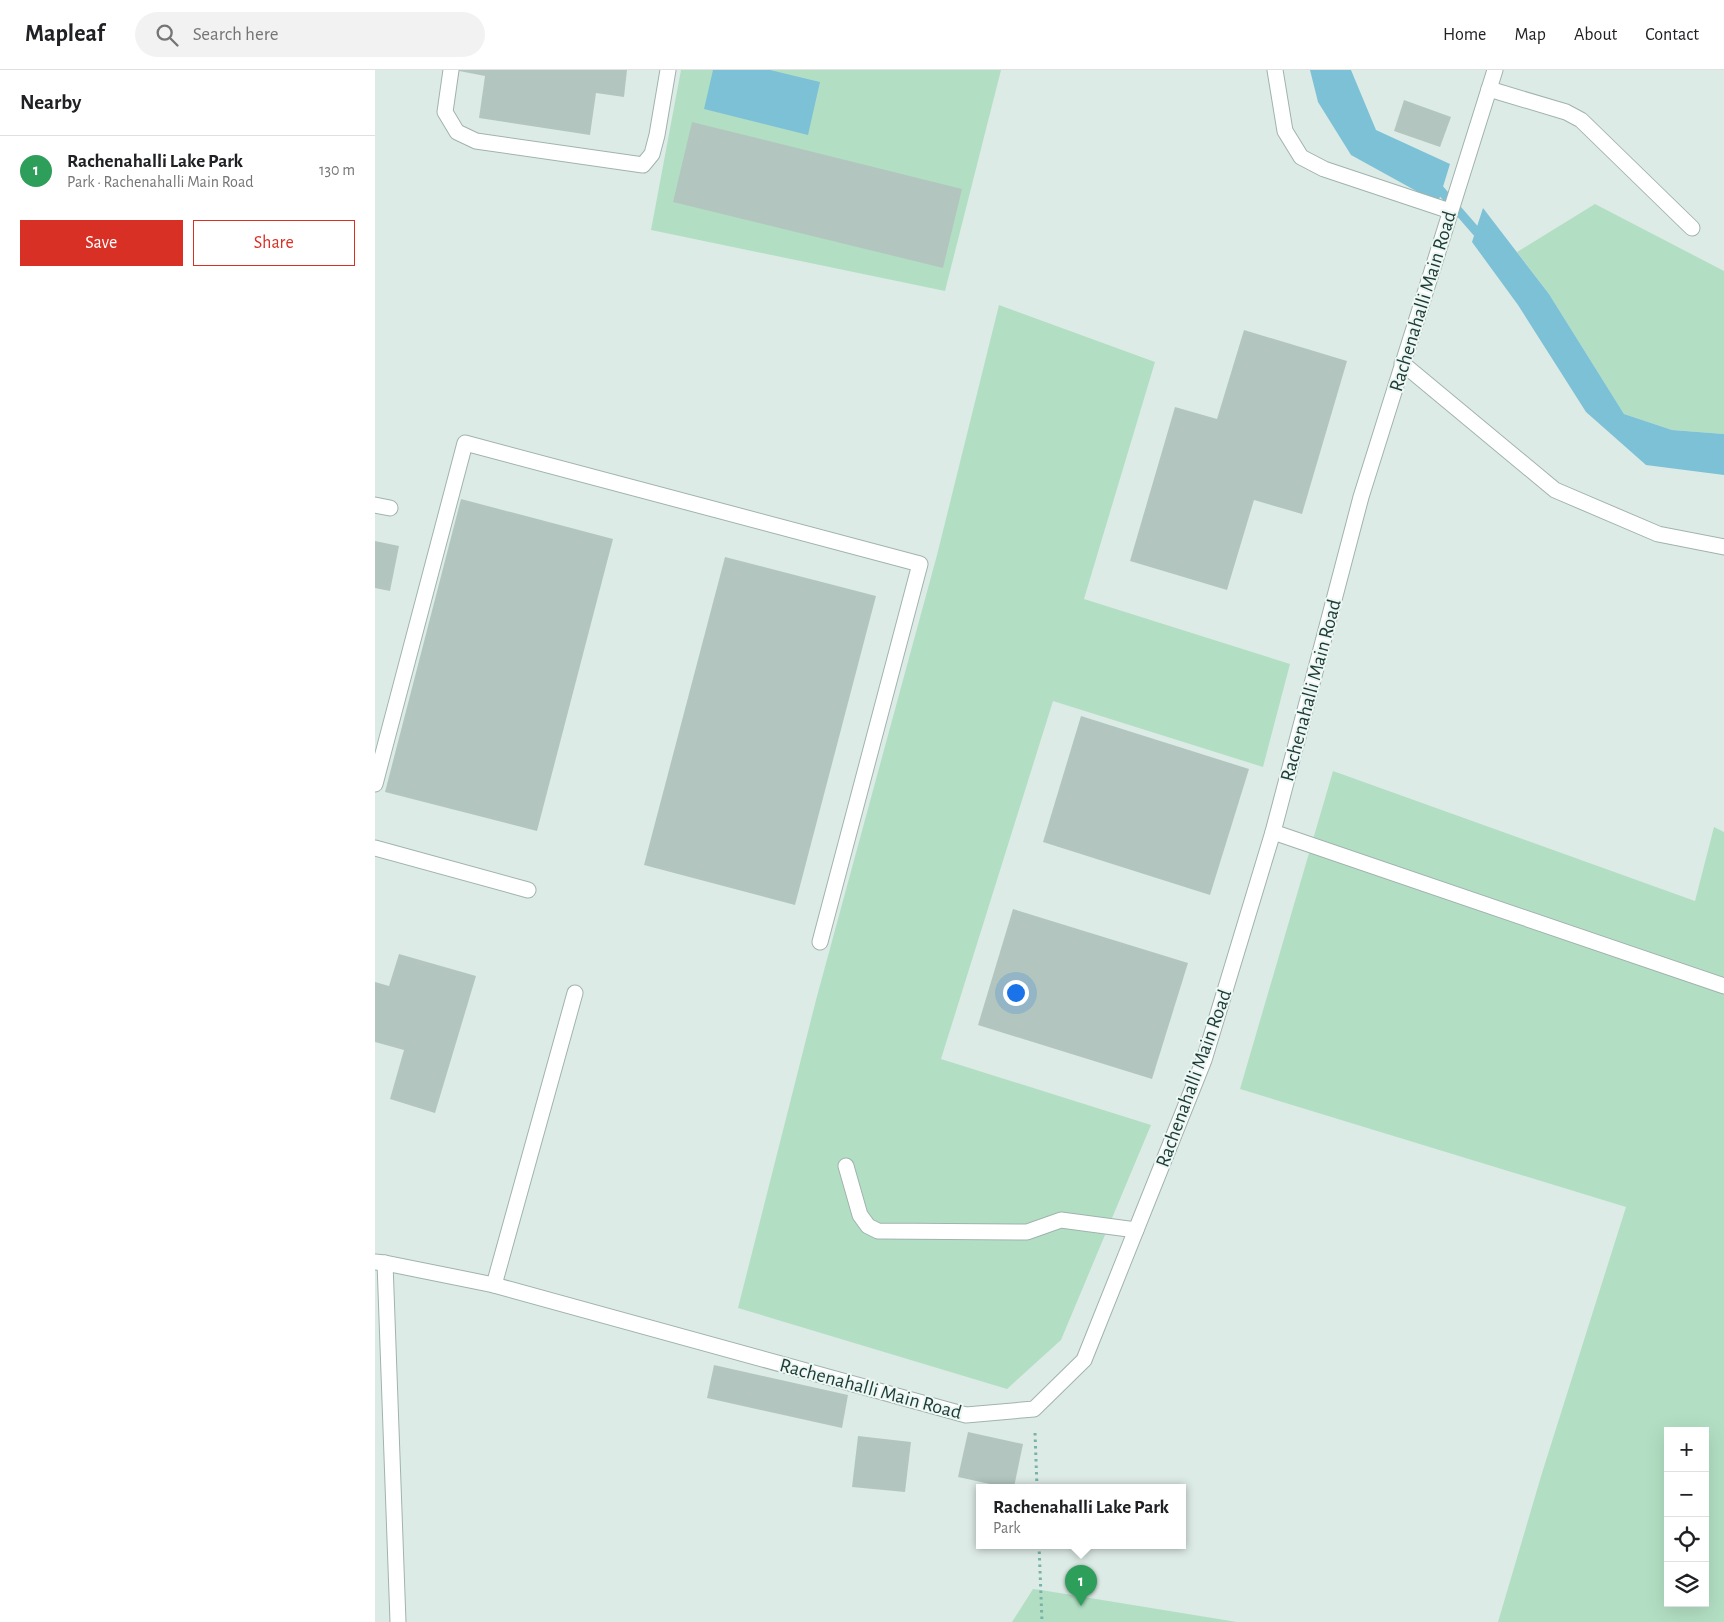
<!DOCTYPE html>
<meta charset="utf-8">
<style>
body{margin:0;font-family:"Alegreya Sans",sans-serif;background:#f2f2f2;color:#202124}
.controls{position:absolute;right:15px;bottom:15px;display:grid;overflow:hidden;border-radius:0px;box-shadow:0 5px 20px #0002}
.controls button{width:45px;height:45px;display:grid;place-items:center;padding:0;border:0;border-bottom:1px solid #e0e0e0;background:#fff;color:#202124;font:25px sans-serif}
.you{position:absolute;left:640px;top:922px;width:18px;height:18px;margin:-12px;border:4px solid #fff;border-radius:50%;background:#1a73e8;box-shadow:0 0 0 8px #1a73e833}
.badge{display:grid;place-items:center;width:32px;height:32px;border-radius:50%;background:#d93025;color:#fff;font-size:16px;font-weight:700}
.pin{position:absolute;translate:-50% -41px;filter:drop-shadow(0 1px 2px #0008)}
.pin::after{content:'';position:absolute;top:26px;width:18px;height:15px;background:inherit;clip-path:polygon(0 0,100% 0,50% 100%)}
.popup{position:absolute;left:601px;top:1414px;width:210px;height:65px;box-sizing:border-box;display:grid;place-content:center;border-radius:0px;background:#fff;filter:drop-shadow(0 1px 4px #0005);font-size:16px;white-space:nowrap;color:#757577}
.popup b{font-size:19px;color:#202124}
.popup::after{content:'';position:absolute;left:50%;top:100%;margin-left:-10px;border:10px solid transparent;border-top-color:#fff}
.list{margin:0;padding:0;list-style:none}
h2{display:flex;justify-content:space-between;align-items:center;height:65px;margin:0;padding:0 20px;font-size:21px}
h2 small{font-size:16px;font-weight:400;color:#757577}
.list li{display:grid;grid-template-columns:32px 1fr auto;gap:15px;align-items:center;box-sizing:border-box;height:70px;padding:0 20px;border-top:1px solid #e0e0e0}
.list b{display:block;font-size:19px;white-space:nowrap}
.list p{margin:0;font-size:16px;white-space:nowrap;color:#757577}
.list em{font-size:16px;font-style:normal;color:#757577}
.actions{display:flex;gap:10px;padding:15px 20px}
.actions a{flex:1;padding:11px 0;border:1px solid #d93025;border-radius:0px;text-align:center;font-size:18px;color:#d93025}
.actions .main{background:#d93025;color:#fff}
.icon{flex:none;width:28px;height:28px;fill:none;stroke:currentColor;stroke-width:2;stroke-linecap:round;stroke-linejoin:round}
.map{position:relative;flex:none;width:1349px;height:1552px;overflow:hidden}
header{display:flex;align-items:center;gap:30px;box-sizing:border-box;height:70px;padding:0 25px;background:#fff;border-bottom:1px solid #e0e0e0}
header strong{font-size:24px}
nav{display:flex;gap:28px;margin-inline-start:auto;font-size:18px}
.search{width:350px;height:45px;background:#f2f2f2;display:flex;align-items:center;gap:12px;box-sizing:border-box;padding:0 18px;border-radius:28px;color:#757577;font-size:19px}
main{display:flex}
aside{flex:1;background:#fff}
.map>svg:first-child{display:block}
.green{fill:#b2dfc3;fill-rule:evenodd}
.water{fill:#7dc1d7}
.lines{fill:none;stroke-linecap:round;stroke-linejoin:round}
.stream{stroke:#7dc1d7;stroke-width:9}
.building{fill:#b2c6bf}
.minor-casing{stroke:#a0b3ae;stroke-width:17}
.path{stroke:#79b2a6;stroke-width:3;stroke-dasharray:2.5 4;stroke-linecap:butt}
.minor{stroke:#fff;stroke-width:15}
.labels{text-anchor:middle;stroke-width:4;stroke-linejoin:round;paint-order:stroke}
.street-label{font-size:20px;fill:#1d3b36;stroke:#edf7f3}
</style>
<header>
<strong>Mapleaf</strong>
<div class="search"><svg class="icon" aria-label="search" viewBox="0 0 24 24"><circle cx="10" cy="10" r="6"/><path d="M15 15l6 6"/></svg>Search here</div>
<nav><a>Home</a><a>Map</a><a>About</a><a>Contact</a></nav>
</header>
<main>
<aside>
<h2>Nearby<small></small></h2>
<ul class="list">
<li><span class="badge" style="background:#2e9e5b">1</span><div><b>Rachenahalli Lake Park</b><p>Park · Rachenahalli Main Road</p></div><em>130 m</em></li>
</ul>
<div class="actions"><a class="main">Save</a><a>Share</a></div>
</aside>
<div class="map">
<svg width="1349" height="1552" viewBox="0 0 1349 1552">
<rect width="100%" height="100%" fill="#ddebe6"/>
<g class="green">
<path d="M306 0H626L570 221 276 160Z"/>
<path d="M1220 134 1349 201V364L1297 360 1249 344 1174 224 1142 182Z"/>
<path d="M624 235 780 292 709 529 915 594 888 697 678 631 566 989 776 1055 686 1270 632 1319 363 1238 441 930 562 485Z"/>
<path d="M958 701 1320 831 1339 757 1349 762V1552H1123L1167 1403 1251 1137 865 1019ZM1293 1361H1330V1533H1293Z"/>
<path d="M658 1519 666 1520 862 1552H637Z"/>
</g>
<g class="water">
<path d="M338 0H395L445 12 433 65 329 39Z"/>
<path d="M935 0H976L1001 60 1075 94 1063 133 976 85 943 32Z"/>
<path d="M1108 138 1174 224 1249 344 1297 360 1349 364V405L1271 395 1211 342 1143 235 1097 172Z"/>
</g>
<g class="lines">
<path class="stream" d="M1060 114 1107 168"/>
</g>
<g class="building">
<path d="M79 0H252L249 27 221 23 215 65 104 48 110 6Z"/>
<path d="M1029 30 1076 47 1065 77 1019 61Z"/>
<path d="M317 52 587 119 568 198 298 132Z"/>
<path d="M869 260 972 291 927 444 879 430 852 520 755 491 800 337 842 349Z"/>
<path d="M86 429 238 469 162 761 10 722Z"/>
<path d="M0 471 24 476 15 521 0 518Z"/>
<path d="M350 487 501 526 420 835 269 795Z"/>
<path d="M706 646 874 699 835 825 668 772Z"/>
<path d="M638 839 813 893 777 1009 603 955Z"/>
<path d="M24 884 101 906 60 1043 15 1029 29 980 0 972V912L14 916Z"/>
<path d="M339 1295 473 1325 467 1358 332 1328Z"/>
<path d="M593 1362 648 1374 639 1417H629L583 1407Z"/>
<path d="M483 1366 536 1372 530 1422 477 1417Z"/>
</g>
<g class="lines">
<g class="minor-casing">
<g id="minor">
<path d="M76 0 70 42 82 62 101 71 268 95 277 84 282 65 293 0"/>
<path d="M900 0 910 61 926 87 949 99 1075 141"/>
<path d="M1114 19 1191 42 1206 50 1317 158"/>
<path d="M1027 293 1180 420 1283 464 1349 477"/>
<path d="M0 435 15 438"/>
<path d="M0 714 90 373 545 494 445 872"/>
<path d="M898 762 1349 916"/>
<path d="M0 778 153 820"/>
<path d="M471 1096 485 1145 493 1156 503 1161 652 1162 686 1150 761 1160"/>
<path d="M0 1192 10 1193 119 1215 591 1345 659 1339 709 1290 829 990 898 762 986 427 1120 0"/>
<path d="M10 1193 23 1552"/>
<path d="M119 1215 200 923"/>
</g>
</g>
<g class="path">
<path d="M660 1363 662 1417"/>
<path d="M664 1475 667 1552"/>
</g>
<use href="#minor" class="minor"/>
</g>
<g class="labels">
<g class="street-label">
<text transform="translate(1047 231) rotate(-73)" y="7">Rachenahalli Main Road</text>
<text transform="translate(935 620) rotate(-75)" y="7">Rachenahalli Main Road</text>
<text transform="translate(818 1008) rotate(-70)" y="7">Rachenahalli Main Road</text>
<text transform="translate(496 1318) rotate(15)" y="7">Rachenahalli Main Road</text>
</g>
</g>
</svg>
<div class="controls">
<button>+</button>
<button>−</button>
<button><svg class="icon" aria-label="locate" viewBox="0 0 24 24"><circle cx="12" cy="12" r="6"/><path d="M12 2v4M12 18v4M2 12h4M18 12h4"/></svg></button>
<button><svg class="icon" aria-label="layers" viewBox="0 0 24 24"><path d="M12 4l9 5-9 5-9-5zM3 14l9 5 9-5"/></svg></button>
</div>
<div class="you"></div>
<div class="pin badge" style="left:706px;top:1536px;background:#2e9e5b">1</div>
<div class="popup"><b>Rachenahalli Lake Park</b>Park</div>
</div>
</main>
